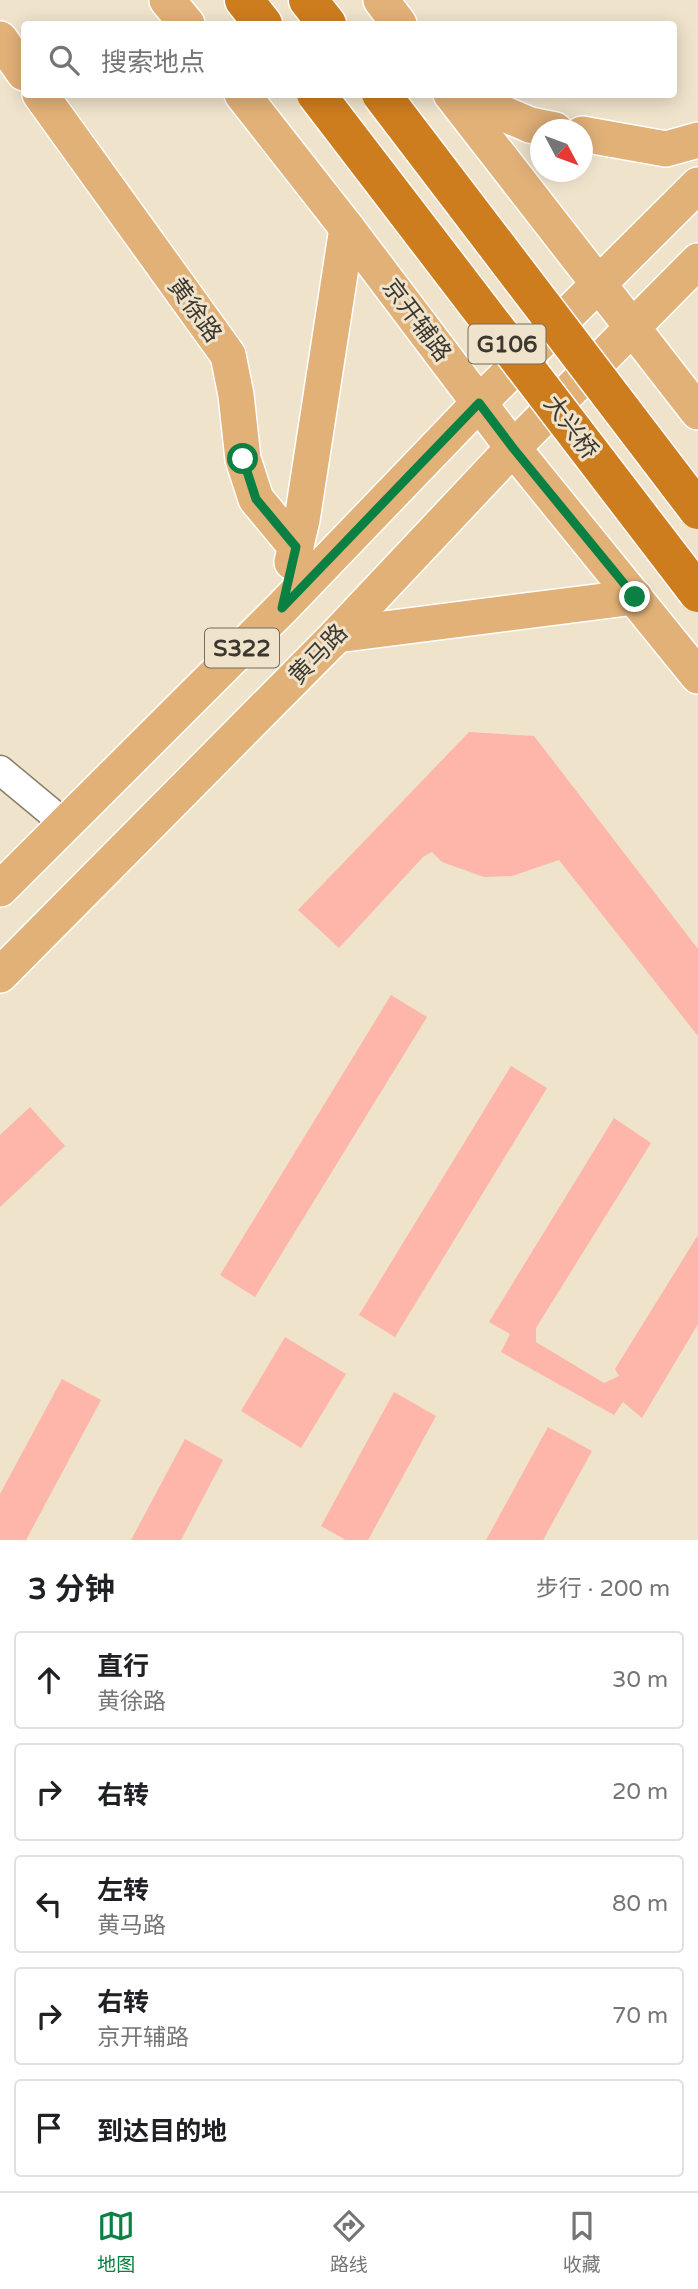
<!DOCTYPE html>
<html lang="zh">
<meta charset="utf-8">
<style>
body{margin:0;font-family:"Varela Round","Noto Sans SC",sans-serif;background:#f2f2f2;color:#202124}
.compass{position:absolute;left:530px;top:119px;width:63px;height:63px;border-radius:50%;background:#fff;box-shadow:0 4px 18px #0003;rotate:131deg}
.stop{position:absolute;width:21px;height:21px;margin:-16px;border:5px solid #0b8043;border-radius:50%;background:#fff}
.stop.end{background:#0b8043;border-color:#fff;box-shadow:0 2px 7px #0008}
.list{margin:0;padding:0;list-style:none}
h2{display:flex;justify-content:space-between;align-items:center;height:91px;margin:0;padding:0 28px;font-size:30px}
h2 small{font-size:23px;font-weight:400;color:#757577}
.list li{display:grid;grid-template-columns:46px 1fr auto;gap:21px;align-items:center;box-sizing:border-box;height:98px;margin:0 14px 14px;padding:0 14px;border:2px solid #e0e0e0;border-radius:7px}
.list b{display:block;font-size:26px;white-space:nowrap}
.list p{margin:0;font-size:23px;white-space:nowrap;color:#757577}
.list em{font-size:23px;font-style:normal;color:#757577}
.icon{flex:none;width:38px;height:38px;fill:none;stroke:currentColor;stroke-width:2;stroke-linecap:round;stroke-linejoin:round}
.map{position:relative;flex:none;width:698px;height:1540px;overflow:hidden}
.search{position:absolute;background:#fff;box-shadow:0 4px 18px #0003;left:21px;right:21px;top:21px;height:77px;display:flex;align-items:center;gap:18px;box-sizing:border-box;padding:0 24px;border-radius:7px;color:#757577;font-size:26px}
.sheet{height:651px;background:#fff}
nav{display:flex;justify-content:space-around;align-items:center;box-sizing:border-box;height:98px;border-top:2px solid #e0e0e0;background:#fff;font-size:19px;color:#757577}
nav a{display:grid;justify-items:center;gap:4px}
nav .on{color:#0b8043}
.map>svg:first-child{display:block}
.building{fill:#feb5aa}
.lines{fill:none;stroke-linecap:round;stroke-linejoin:round}
.minor-casing{stroke:#887d68;stroke-width:31}
.major-casing{stroke:#fff;stroke-width:38}
.highway-casing{stroke:#fff;stroke-width:41}
.minor{stroke:#fff;stroke-width:28}
.major{stroke:#e2b178;stroke-width:35}
.highway{stroke:#ce7d1e;stroke-width:38}
.highway-bridge-casing{stroke:#fff;stroke-width:41;stroke-linecap:butt}
.highway-bridge{stroke:#ce7d1e;stroke-width:38}
.route{stroke:#0b8043;stroke-width:9}
.labels{text-anchor:middle;stroke-width:6;stroke-linejoin:round;paint-order:stroke}
.shield{fill:#efe3cb;stroke:#726b5e;stroke-width:2}
.shield-label{font-size:23px;font-weight:bold;fill:#3d382f}
.street-label{font-size:24px;fill:#3d382f;stroke:#efe3cb}
</style>
<div class="map">
<svg width="698" height="1540" viewBox="0 0 698 1540">
<rect width="100%" height="100%" fill="#efe3cb"/>
<g class="building">
<path d="M469 732 534 736 698 949V1036L559 860 512 876 484 877 442 862 432 852 423 857 339 948 298 910Z"/>
<path d="M391 995 427 1017 255 1297 220 1275Z"/>
<path d="M511 1066 547 1088 395 1337 359 1315Z"/>
<path d="M30 1107 65 1146 0 1207V1135Z"/>
<path d="M614 1118 651 1143 536 1328V1342L604 1383 619 1376 615 1369 698 1235V1324L642 1418 623 1402 614 1415 501 1352 510 1334 489 1322Z"/>
<path d="M285 1337 346 1374 301 1448 241 1411Z"/>
<path d="M62 1379 101 1400 26 1540H0V1494Z"/>
<path d="M394 1392 436 1416 368 1540H346L321 1526Z"/>
<path d="M548 1427 592 1451 543 1540H486Z"/>
<path d="M185 1439 223 1460 181 1540H131Z"/>
</g>
<g class="lines">
<g class="minor-casing">
<path id="minor" d="M0 770 65 824"/>
</g>
<g class="major-casing">
<g id="major">
<path d="M167 0 187 24"/>
<path d="M381 0 399 24"/>
<path d="M0 39 24 73"/>
<path d="M40 94 228 355 236 395 243 459 256 499 296 547"/>
<path d="M242 94 347 228 513 448 698 676"/>
<path d="M451 94 698 412"/>
<path d="M458 94 530 125 555 130"/>
<path d="M582 134 666 149 698 140"/>
<path d="M292 562 302 520 347 228"/>
<path d="M337 635 635 597"/>
<path d="M0 889 282 608 479 403 698 185"/>
<path d="M0 975 337 635 513 448 698 261"/>
</g>
</g>
<g class="highway-casing">
<g id="highway">
<path d="M244 0 263 24"/>
<path d="M308 0 327 24"/>
</g>
</g>
<use href="#minor" class="minor"/>
<use href="#major" class="major"/>
<use href="#highway" class="highway"/>
<g class="highway-bridge-casing">
<g id="highway-bridge">
<path d="M316 94 698 593"/>
<path d="M381 94 698 510"/>
</g>
</g>
<use href="#highway-bridge" class="highway-bridge"/>
</g>
<g class="lines">
<path class="route" d="M243 459 256 499 296 547 282 608 479 403 513 448 635 597"/>
</g>
<g class="labels">
<g class="shield">
<rect x="468.5" y="324.5" width="77" height="39" rx="5"/>
<rect x="205" y="628.5" width="74" height="39" rx="5"/>
</g>
<g class="shield-label">
<text x="507" y="352">G106</text>
<text x="242" y="656">S322</text>
</g>
<g class="street-label">
<text transform="translate(195 310) rotate(54)" y="8">黄徐路</text>
<text transform="translate(417 320) rotate(53)" y="8">京开辅路</text>
<text transform="translate(571 427) rotate(53)" y="8">大兴桥</text>
<text transform="translate(318 654) rotate(-46)" y="8">黄马路</text>
</g>
</g>
</svg>
<svg class="compass" viewBox="-18 -18 36 36"><path d="M0-13l5 13h-10z" fill="#e53935"/><path d="M0 13l5-13h-10z" fill="#757577"/></svg>
<div class="stop" style="left:243px;top:459px"></div>
<div class="stop end" style="left:635px;top:597px"></div>
<div class="search"><svg class="icon" aria-label="search" viewBox="0 0 24 24"><circle cx="10" cy="10" r="6"/><path d="M15 15l6 6"/></svg>搜索地点</div>
</div>
<section class="sheet">
<h2>3 分钟<small>步行 · 200 m</small></h2>
<ul class="list">
<li><svg class="icon" aria-label="ahead" viewBox="0 0 24 24"><path d="M12 20V5M6 11l6-6 6 6"/></svg><div><b>直行</b><p>黄徐路</p></div><em>30 m</em></li>
<li><svg class="icon" aria-label="right" viewBox="0 0 24 24"><path d="M7 20v-9h11M14 6l5 5-5 5"/></svg><div><b>右转</b></div><em>20 m</em></li>
<li><svg class="icon" aria-label="left" viewBox="0 0 24 24"><path d="M17 20v-9H6M10 6l-5 5 5 5"/></svg><div><b>左转</b><p>黄马路</p></div><em>80 m</em></li>
<li><svg class="icon" aria-label="right" viewBox="0 0 24 24"><path d="M7 20v-9h11M14 6l5 5-5 5"/></svg><div><b>右转</b><p>京开辅路</p></div><em>70 m</em></li>
<li><svg class="icon" aria-label="arrive" viewBox="0 0 24 24"><path d="M6 21V4h12l-3 4 3 4H6"/></svg><div><b>到达目的地</b></div></li>
</ul>
</section>
<nav>
<a class="on"><svg class="icon" aria-label="map" viewBox="0 0 24 24"><path d="M3 6l6-2 6 2 6-2v14l-6 2-6-2-6 2zM9 4v14M15 6v14"/></svg>地图</a>
<a><svg class="icon" aria-label="directions" viewBox="0 0 24 24"><path d="M12 3l9 9-9 9-9-9zM9 14v-3h6M13 9l2 2-2 2"/></svg>路线</a>
<a><svg class="icon" aria-label="saved" viewBox="0 0 24 24"><path d="M7 4h10v16l-5-4-5 4z"/></svg>收藏</a>
</nav>
